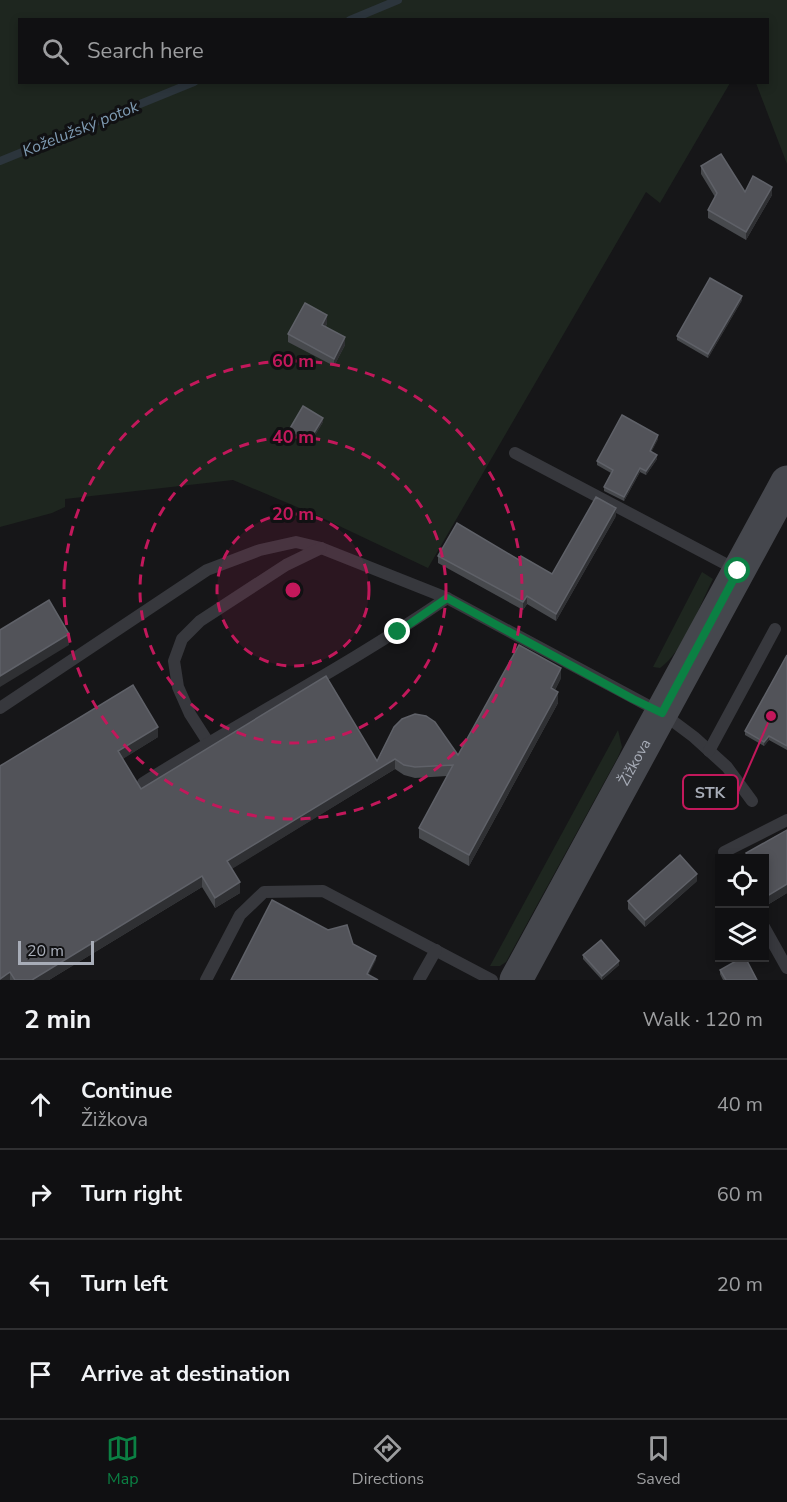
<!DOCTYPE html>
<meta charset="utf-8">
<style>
body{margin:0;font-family:"Nunito Sans",sans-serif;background:#19191b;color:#f1f3f6}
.controls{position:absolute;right:18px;bottom:18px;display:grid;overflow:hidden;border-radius:0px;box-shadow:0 3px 9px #0003}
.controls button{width:54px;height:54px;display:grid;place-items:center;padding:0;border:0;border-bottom:2px solid #303032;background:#101012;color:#f1f3f6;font:30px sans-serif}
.scale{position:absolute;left:18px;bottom:15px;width:76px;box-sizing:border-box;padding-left:6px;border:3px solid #a8adb8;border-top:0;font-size:16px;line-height:21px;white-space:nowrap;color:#a8adb8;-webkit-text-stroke:4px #111113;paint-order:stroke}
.stop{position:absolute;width:18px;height:18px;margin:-14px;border:4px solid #0b8043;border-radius:50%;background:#fff}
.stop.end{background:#0b8043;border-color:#fff;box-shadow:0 2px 6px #0008}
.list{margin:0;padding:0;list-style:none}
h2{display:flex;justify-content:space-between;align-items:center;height:78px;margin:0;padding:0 24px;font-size:26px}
h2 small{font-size:20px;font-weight:400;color:#9c9d9f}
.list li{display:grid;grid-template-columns:39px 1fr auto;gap:18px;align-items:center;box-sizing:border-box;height:90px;padding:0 24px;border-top:2px solid #303032}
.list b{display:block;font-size:22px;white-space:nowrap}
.list p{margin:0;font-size:20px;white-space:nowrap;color:#9c9d9f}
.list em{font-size:20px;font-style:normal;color:#9c9d9f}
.icon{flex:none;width:33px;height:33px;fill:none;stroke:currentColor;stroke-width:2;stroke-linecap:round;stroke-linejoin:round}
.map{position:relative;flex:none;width:787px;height:980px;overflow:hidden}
.search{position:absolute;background:#101012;box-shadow:0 3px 9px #0003;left:18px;right:18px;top:18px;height:66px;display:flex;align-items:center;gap:15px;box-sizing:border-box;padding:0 21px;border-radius:0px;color:#9c9d9f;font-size:22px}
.sheet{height:438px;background:#101012}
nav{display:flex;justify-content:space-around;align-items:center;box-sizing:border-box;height:84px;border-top:2px solid #303032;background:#101012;font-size:16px;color:#9c9d9f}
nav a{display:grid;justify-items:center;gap:3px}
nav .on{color:#0b8043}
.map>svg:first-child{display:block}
.green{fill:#1e261f}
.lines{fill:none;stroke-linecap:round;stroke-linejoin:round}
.stream{stroke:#2c353c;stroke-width:8}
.service{stroke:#37383d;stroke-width:12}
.secondary{stroke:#45474d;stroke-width:33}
.wall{fill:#47494d}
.shaded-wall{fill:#2f3033}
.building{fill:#525359;stroke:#5f6168;stroke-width:1.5}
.route{stroke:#0b8043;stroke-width:8}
.ring{fill:none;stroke:#c2185b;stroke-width:3;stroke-dasharray:10 8}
.labels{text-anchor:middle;stroke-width:6;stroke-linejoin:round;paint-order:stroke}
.street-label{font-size:15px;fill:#a8adb8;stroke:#111113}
.water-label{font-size:16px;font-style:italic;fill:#7f9bb3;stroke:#111113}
.centre{fill:#c2185b;stroke:#111113;stroke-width:3}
.ring-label{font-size:18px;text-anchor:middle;font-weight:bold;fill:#c2185b;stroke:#111113;stroke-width:6;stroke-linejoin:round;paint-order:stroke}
.leader{fill:none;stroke:#c2185b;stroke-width:2}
.callout-dot{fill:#c2185b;stroke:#111113;stroke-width:2}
.callout{fill:#111113;stroke:#c2185b;stroke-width:2}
.callout-label{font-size:16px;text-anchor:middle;font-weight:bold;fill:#a8adb8}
</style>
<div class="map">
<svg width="787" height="980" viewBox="0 0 787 980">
<rect width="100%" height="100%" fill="#161618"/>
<g class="green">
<path d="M0 0H787V164L756 83 768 82V20H20V82L730 83 660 203 646 192 428 568 316 515 233 480 65 499V507L52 513 0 527Z"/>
<path d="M702 572 713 579C699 606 684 651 660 668L653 667Z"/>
<path d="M618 730 622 747 618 757 506 962 500 966H490Z"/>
</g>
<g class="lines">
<g class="stream">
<path d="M350 20 398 0"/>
<path d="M0 161 194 82"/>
</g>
<g class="service">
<path d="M515 453 737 570"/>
<path d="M0 708 207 570 260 550 296 542 321 548 447 598 662 713 694 737 727 767 752 801"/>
<path d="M208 742 190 714 178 687 174 661 182 639 200 621 286 565 321 548"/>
<path d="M709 751 775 629"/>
<path d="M143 783C243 720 349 665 447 598"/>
<path d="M727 858 724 852 787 820"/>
<path d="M764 927 787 968"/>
<path d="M206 980 240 915 264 892 323 891 492 980"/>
<path d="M419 980 436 950"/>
</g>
<path class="secondary" id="s1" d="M516 980 787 482"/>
</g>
<g class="wall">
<path d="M701 166 745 192 772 195 746 240 708 218V210L715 197 701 174Z"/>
<path d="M742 300 708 358 677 340V336Z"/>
<path d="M327 323 326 326 345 345 334 366 288 342V334Z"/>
<path d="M323 422 309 445 289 434V430Z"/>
<path d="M658 439 651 452 657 459 646 475 640 472 624 501 604 491V487L611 473 597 465V461Z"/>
<path d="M616 516 556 621 527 604 523 610 438 563V556L519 560 552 574Z"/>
<path d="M787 655V750L769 740 764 746 745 735V731Z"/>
<path d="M561 678 555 690 558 703 469 866 419 838V828L447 776 415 778 404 775 395 769 231 869 240 893 215 908 202 887 49 980H0V766L158 737 122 759 141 789 377 761 394 727 458 755Z"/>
<path d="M787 830V893L769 904 765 896V858H746V853Z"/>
<path d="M697 881 645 927 628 909V901Z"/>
<path d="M583 955 619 965 602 980 583 959Z"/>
<path d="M720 970 757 980H723L720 974Z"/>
</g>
<g class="shaded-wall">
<path d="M772 187V195L746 240V232Z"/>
<path d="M742 296V300L708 358V354Z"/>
<path d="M327 315V323L322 332V325Z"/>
<path d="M345 337V345L334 366V359Z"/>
<path d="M323 418V422L309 445V441Z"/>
<path d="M658 435V439L650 455V451Z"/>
<path d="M657 455V459L646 475V471Z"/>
<path d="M640 468V472L624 501V497Z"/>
<path d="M616 508V516L556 621V614Z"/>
<path d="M527 596V604L523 610V602Z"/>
<path d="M69 634V645L0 687V676Z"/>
<path d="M561 668V678L551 698V688Z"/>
<path d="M558 692V703L469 866V855Z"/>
<path d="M158 727V737L118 762V751Z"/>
<path d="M769 736V740L764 746V742Z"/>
<path d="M395 759V769L227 872V861Z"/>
<path d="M697 874V881L645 927V920Z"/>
<path d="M202 876V887L49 980H32Z"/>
<path d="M240 882V893L215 908V898Z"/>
<path d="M787 884V893L769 904V895Z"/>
<path d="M376 956V960L367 978V974Z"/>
<path d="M619 961V965L602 980V976Z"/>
<path d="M10 972V980H0V979Z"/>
</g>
<g class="building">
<path d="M721 154 745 192 753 176 772 187 746 232 708 210 717 193 701 166Z"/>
<path d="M710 278 742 296 708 354 677 336Z"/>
<path d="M305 303 327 315 322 325 345 337 334 359 288 334Z"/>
<path d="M303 406 323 418 309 441 289 430Z"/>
<path d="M622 415 658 435 650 451 657 455 646 471 640 468 624 497 604 487 613 470 597 461Z"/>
<path d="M596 497 616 508 556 614 527 596 523 602 438 556 457 523 519 560 521 556 552 574Z"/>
<path d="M49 600 69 634 0 676V630Z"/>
<path d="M519 645 561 668 551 688 558 692 469 855 419 828 453 765 415 767 404 765 395 759 227 861 240 882 215 898 202 876 32 980H15L10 972 0 979V766L133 685 158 727 118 751 141 789 326 676 377 761 394 727 402 719 415 714 426 716 435 722 458 755Z"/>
<path d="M787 655V746L769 736 764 742 745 731Z"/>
<path d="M787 830V884L769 895 765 887V858H749L746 853Z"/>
<path d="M680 855 697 874 645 920 628 901Z"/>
<path d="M272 900 328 930 347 925 353 944 376 956 367 974 378 980H231Z"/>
<path d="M601 940 619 961 602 976 583 955Z"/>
<path d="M743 957H745L757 980H726L720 970Z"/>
</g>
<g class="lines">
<path class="route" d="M398 632 447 598 633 699 662 713 738 571"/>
</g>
<circle cx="293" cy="590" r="76" fill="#c2185b" fill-opacity=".12"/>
<g class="ring">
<circle cx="293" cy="590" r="76"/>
<circle cx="293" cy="590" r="153"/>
<circle cx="293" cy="590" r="229"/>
</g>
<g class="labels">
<g class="street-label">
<text dy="5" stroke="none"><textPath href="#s1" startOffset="248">Žižkova</textPath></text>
</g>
<g class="water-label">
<text transform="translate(80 128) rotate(-22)" y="6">Koželužský potok</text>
</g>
</g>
<circle cx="293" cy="590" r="9" class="centre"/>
<g class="ring-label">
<text x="293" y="367">60 m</text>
<text x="293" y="443">40 m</text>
<text x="293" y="520">20 m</text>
</g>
<path class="leader" d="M771 716L738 792"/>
<circle class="callout-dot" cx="771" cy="716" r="6"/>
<rect class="callout" x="683" y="775" width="55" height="34" rx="6"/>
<g class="callout-label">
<text x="710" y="798">STK</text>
</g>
</svg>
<div class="controls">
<button><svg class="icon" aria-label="locate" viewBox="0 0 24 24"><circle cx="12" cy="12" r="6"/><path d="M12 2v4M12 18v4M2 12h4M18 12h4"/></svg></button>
<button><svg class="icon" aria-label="layers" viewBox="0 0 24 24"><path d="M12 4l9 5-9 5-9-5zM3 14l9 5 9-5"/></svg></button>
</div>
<div class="scale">20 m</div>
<div class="stop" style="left:738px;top:571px"></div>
<div class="stop end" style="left:398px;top:632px"></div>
<div class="search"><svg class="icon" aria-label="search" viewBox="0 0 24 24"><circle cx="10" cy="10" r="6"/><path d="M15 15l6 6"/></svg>Search here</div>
</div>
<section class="sheet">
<h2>2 min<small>Walk · 120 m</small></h2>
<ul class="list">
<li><svg class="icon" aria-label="ahead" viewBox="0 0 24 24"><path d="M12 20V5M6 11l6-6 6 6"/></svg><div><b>Continue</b><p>Žižkova</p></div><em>40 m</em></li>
<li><svg class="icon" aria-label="right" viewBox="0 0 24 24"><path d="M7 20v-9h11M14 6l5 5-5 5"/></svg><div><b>Turn right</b></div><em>60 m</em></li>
<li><svg class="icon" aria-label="left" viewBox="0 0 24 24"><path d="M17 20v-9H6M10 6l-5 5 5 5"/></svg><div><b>Turn left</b></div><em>20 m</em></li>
<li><svg class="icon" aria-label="arrive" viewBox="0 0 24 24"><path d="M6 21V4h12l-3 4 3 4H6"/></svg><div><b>Arrive at destination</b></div></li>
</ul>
</section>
<nav>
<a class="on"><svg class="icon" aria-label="map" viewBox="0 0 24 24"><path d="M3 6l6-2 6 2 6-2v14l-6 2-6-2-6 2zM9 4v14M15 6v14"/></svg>Map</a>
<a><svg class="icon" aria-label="directions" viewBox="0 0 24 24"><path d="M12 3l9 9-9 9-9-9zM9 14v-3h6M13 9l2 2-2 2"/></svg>Directions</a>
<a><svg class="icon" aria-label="saved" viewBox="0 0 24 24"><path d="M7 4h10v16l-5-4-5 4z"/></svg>Saved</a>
</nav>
